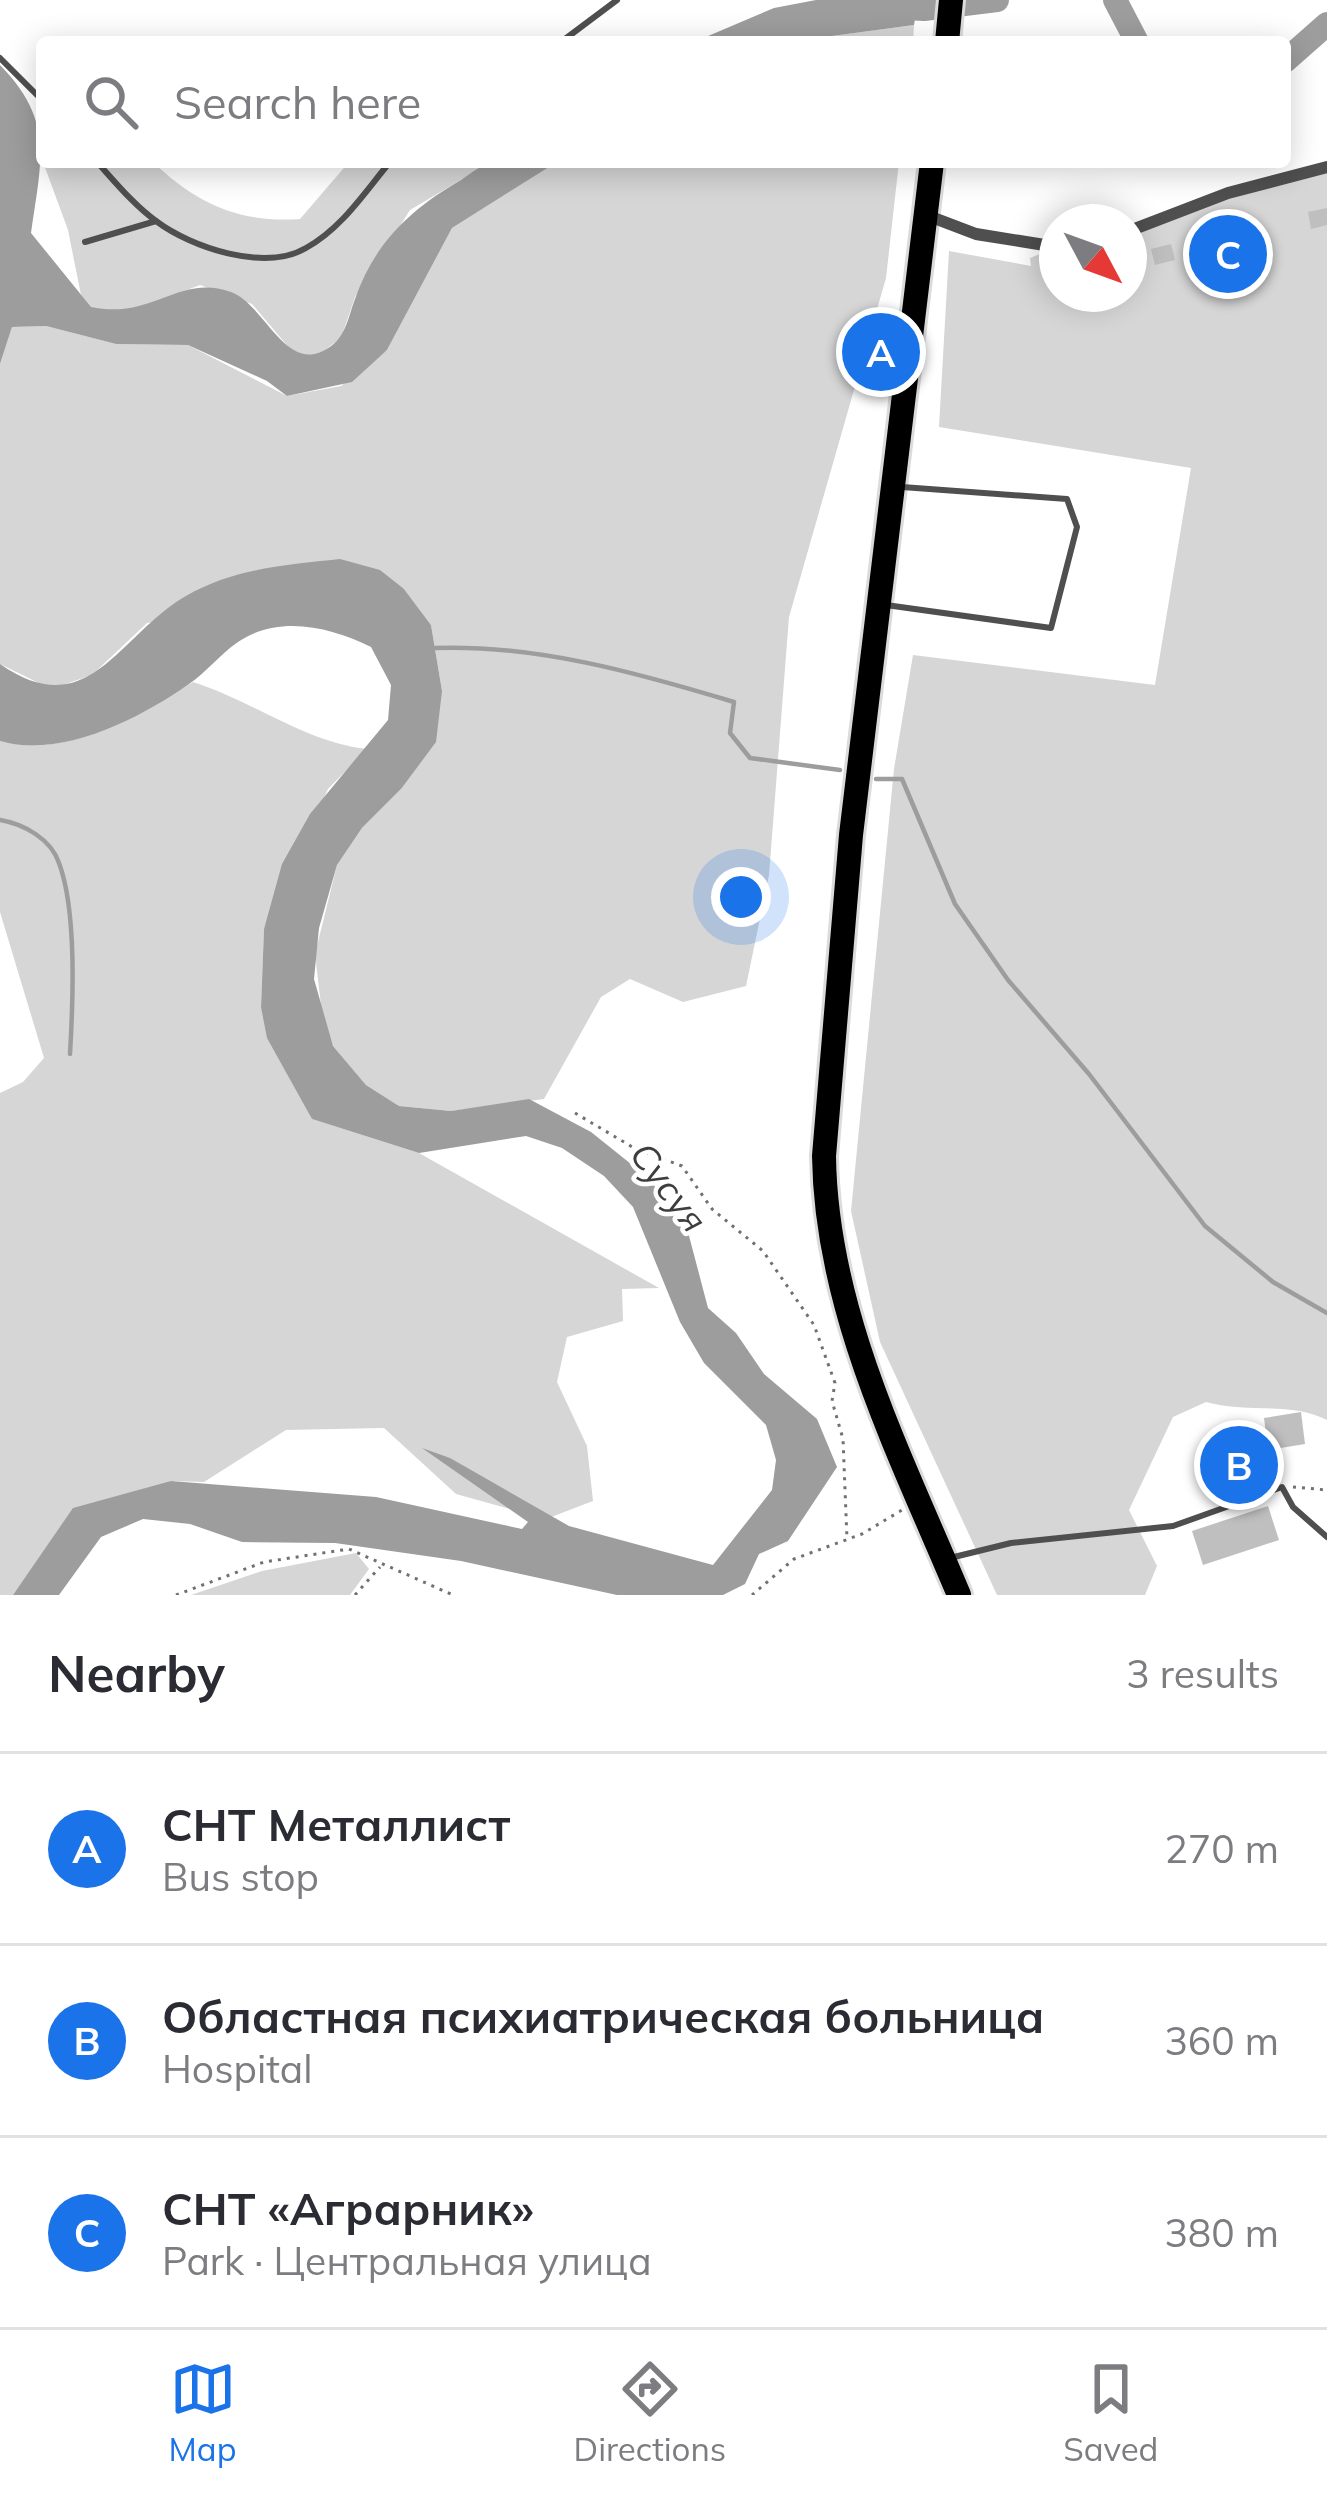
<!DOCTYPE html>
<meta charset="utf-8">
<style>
body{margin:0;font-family:Mulish,sans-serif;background:#f2f2f3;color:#2b2b33}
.compass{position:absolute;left:1039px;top:204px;width:108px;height:108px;border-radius:50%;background:#fff;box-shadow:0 6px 30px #0003;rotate:131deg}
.you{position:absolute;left:741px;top:897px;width:42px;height:42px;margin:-30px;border:9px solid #fff;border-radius:50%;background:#1a73e8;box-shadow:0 0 0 18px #1a73e833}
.badge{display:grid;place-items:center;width:78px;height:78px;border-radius:50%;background:#1a73e8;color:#fff;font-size:39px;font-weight:700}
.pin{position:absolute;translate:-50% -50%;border:6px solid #fff;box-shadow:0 3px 12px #0006}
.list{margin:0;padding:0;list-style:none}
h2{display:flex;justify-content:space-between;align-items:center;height:156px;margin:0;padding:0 48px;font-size:51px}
h2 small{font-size:39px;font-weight:400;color:#7c7c81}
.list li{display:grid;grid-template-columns:78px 1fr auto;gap:36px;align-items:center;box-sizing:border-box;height:192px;padding:0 48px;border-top:3px solid #e1e1e2}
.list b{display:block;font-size:45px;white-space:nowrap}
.list p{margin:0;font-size:39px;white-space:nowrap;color:#7c7c81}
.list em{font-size:39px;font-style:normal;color:#7c7c81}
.icon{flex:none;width:66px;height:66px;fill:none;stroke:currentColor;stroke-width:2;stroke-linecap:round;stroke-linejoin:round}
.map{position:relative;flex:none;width:1327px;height:1595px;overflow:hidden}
.search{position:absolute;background:#fff;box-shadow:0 6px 30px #0003;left:36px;right:36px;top:36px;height:132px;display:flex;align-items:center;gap:30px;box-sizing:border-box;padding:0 42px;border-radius:12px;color:#7c7c81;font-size:45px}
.sheet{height:732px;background:#fff}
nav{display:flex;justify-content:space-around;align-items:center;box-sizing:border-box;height:168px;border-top:3px solid #e1e1e2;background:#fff;font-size:33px;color:#7c7c81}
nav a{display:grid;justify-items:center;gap:6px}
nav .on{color:#1a73e8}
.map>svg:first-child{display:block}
.green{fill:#d6d6d6}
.water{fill:#9d9d9d}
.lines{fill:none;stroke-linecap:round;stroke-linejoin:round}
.stream{stroke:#9d9d9d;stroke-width:4.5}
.river{stroke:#9d9d9d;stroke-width:24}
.building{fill:#bfbfbf}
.highway-casing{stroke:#dbdbdb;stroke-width:30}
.path{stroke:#717171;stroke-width:3;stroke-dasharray:3 6;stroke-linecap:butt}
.lane{stroke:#4f4f4f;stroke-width:6}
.street{stroke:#4f4f4f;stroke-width:12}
.highway{stroke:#000;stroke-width:24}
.labels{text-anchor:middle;stroke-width:9;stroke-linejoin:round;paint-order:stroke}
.water-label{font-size:36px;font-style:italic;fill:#3e3e3e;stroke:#fff}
</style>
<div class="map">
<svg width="1327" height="1595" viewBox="0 0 1327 1595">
<rect width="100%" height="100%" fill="#fff"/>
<g class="green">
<path d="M914 25 913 42H787Z"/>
<path d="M43 162H153C197 204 239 223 300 219L349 162H491L410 210 355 297 341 338 322 352 304 356 290 349 252 304 200 285 127 313 91 308 81 295 68 230Z"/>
<path d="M557 162H899L886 278 789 617 769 875 746 986 683 1002 630 979 601 997 544 1099 451 1111 399 1106 366 1085 333 1046 322 1014 315 954 337 865 362 828 401 789 442 691 431 625 404 589 147 623 92 675 51 689 0 664V364L12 327 46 326 116 344 188 345 287 396 341 386 387 350 452 228Z"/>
<path d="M1327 167V1420C1291 1401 1248 1414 1206 1402L1173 1417 1129 1510 1157 1566 1145 1595H997L880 1342 851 1211 894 769 913 655 1155 685 1191 468 939 427 949 251 1031 266 1030 258 1057 247V294H1129V231L1228 193Z"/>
<path d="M193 682C253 701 305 742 367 749L328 789 264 929 261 1007 312 1119 419 1153 659 1288 622 1289 623 1321 567 1337 557 1382 587 1446 593 1501 546 1519 456 1494 384 1428 286 1430 204 1482 171 1481 39 1560 13 1595H0V1093L23 1082 44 1058 0 912V741C66 760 137 714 193 682Z"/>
<path d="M356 1553 369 1569 350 1595H191L262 1571Z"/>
</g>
<g class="water">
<path d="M816 0H918L914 25 787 42H694L774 8Z"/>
<path d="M0 65C55 121 41 161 31 233L91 307C153 320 179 273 231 292 264 304 284 370 323 351 346 340 347 320 355 299 375 242 411 209 461 180 470 174 482 164 493 162 512 158 537 162 557 162L452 228 387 350 352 382 287 396 267 381 188 345 116 344 46 326 12 327 0 364Z"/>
<path d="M340 559 380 570 404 589 431 625 442 691 436 742 401 789 362 828 337 865 319 928 314 979 333 1046 366 1085 399 1106 451 1111 529 1099 591 1132 631 1164 661 1192 688 1232 708 1308 736 1333 764 1374 817 1419 837 1467 788 1541 759 1554 745 1584 723 1595H617L461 1561 335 1543 242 1542 190 1524 143 1519 101 1537 59 1595H13L73 1508 171 1481 376 1497 522 1529 528 1522 422 1448 450 1458 569 1526 713 1565 772 1490 776 1460 766 1425 704 1363 680 1322 633 1207 604 1176 562 1148 526 1136 419 1153 312 1119 267 1038 261 1007 264 929 282 864 310 814 388 720 391 685 371 647C331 627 279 614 238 642 220 654 207 672 189 684 139 719 61 759 0 741V664C89 726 118 635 186 596 234 568 286 565 340 559Z"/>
</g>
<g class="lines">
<g class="stream">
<path d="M433 648C535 644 638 673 734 702L730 733 750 758 840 770"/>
<path d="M876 779H902L955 904 1008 980 1089 1074 1205 1226 1273 1282 1327 1313"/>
<path d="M0 820C24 824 51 839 59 863 77 911 73 1002 70 1054"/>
</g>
<g class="river">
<path d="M1115 0 1137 42"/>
<path d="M886 7 924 9 997 0"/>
<path d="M1285 61 1327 24"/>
</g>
</g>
<g class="building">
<path d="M1327 208V225L1311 229 1308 212Z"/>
<path d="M1231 224 1236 240 1215 246 1211 230Z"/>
<path d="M1171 244 1175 260 1155 265 1151 249Z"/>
<path d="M1301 1412 1305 1444 1268 1450 1264 1418Z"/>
<path d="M1268 1506 1279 1540 1203 1565 1192 1531Z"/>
</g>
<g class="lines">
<g class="highway-casing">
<g id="highway">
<path d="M947 42 951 0"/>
<path d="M932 162 851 835 824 1156C826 1311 900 1454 959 1595"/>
</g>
</g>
<g class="path">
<path d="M575 1113 634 1148 682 1166 712 1209 763 1251 814 1325 835 1383 832 1401 843 1439 847 1539"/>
<path d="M1293 1487 1327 1490"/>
<path d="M176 1595 264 1562 349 1549 453 1595"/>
<path d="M355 1595 380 1567"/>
<path d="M752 1595 794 1559 862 1534 902 1510"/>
</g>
<g class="lane">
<path d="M561 42 617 0"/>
<path d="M0 58 42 100"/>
<path d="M97 162C116 183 134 205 156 221 192 248 265 272 306 248 342 228 364 193 390 162"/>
<path d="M85 242 156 221"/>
<path d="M886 605 1051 628 1077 527 1067 499 902 487"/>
<path d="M950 1558 1011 1543 1173 1526 1282 1487 1293 1507 1327 1537"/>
</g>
<g class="street">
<path d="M926 215 976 234 1057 247"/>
<path d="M1129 231 1228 193 1327 167"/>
</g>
<use href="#highway" class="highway"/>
</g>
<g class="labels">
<g class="water-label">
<text transform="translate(669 1187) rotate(53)" y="13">Сусуя</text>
</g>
</g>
</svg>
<svg class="compass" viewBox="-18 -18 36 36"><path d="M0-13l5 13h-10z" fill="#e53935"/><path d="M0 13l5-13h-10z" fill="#7c7c81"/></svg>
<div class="you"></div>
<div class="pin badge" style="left:881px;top:352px">A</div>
<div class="pin badge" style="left:1239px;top:1465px">B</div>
<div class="pin badge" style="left:1228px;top:254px">C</div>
<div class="search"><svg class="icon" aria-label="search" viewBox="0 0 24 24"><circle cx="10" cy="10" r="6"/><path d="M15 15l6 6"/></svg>Search here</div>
</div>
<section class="sheet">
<h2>Nearby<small>3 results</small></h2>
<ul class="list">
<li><span class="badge">A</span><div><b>СНТ Металлист</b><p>Bus stop</p></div><em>270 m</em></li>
<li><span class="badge">B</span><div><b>Областная психиатрическая больница</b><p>Hospital</p></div><em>360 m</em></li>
<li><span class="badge">C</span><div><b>СНТ «Аграрник»</b><p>Park · Центральная улица</p></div><em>380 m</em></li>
</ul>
</section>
<nav>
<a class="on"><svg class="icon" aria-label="map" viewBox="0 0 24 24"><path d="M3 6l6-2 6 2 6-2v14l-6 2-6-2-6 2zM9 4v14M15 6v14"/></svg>Map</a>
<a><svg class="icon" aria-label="directions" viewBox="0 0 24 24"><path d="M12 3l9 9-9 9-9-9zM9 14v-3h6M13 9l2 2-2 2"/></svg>Directions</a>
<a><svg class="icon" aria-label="saved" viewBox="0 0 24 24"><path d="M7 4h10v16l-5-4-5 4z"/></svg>Saved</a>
</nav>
